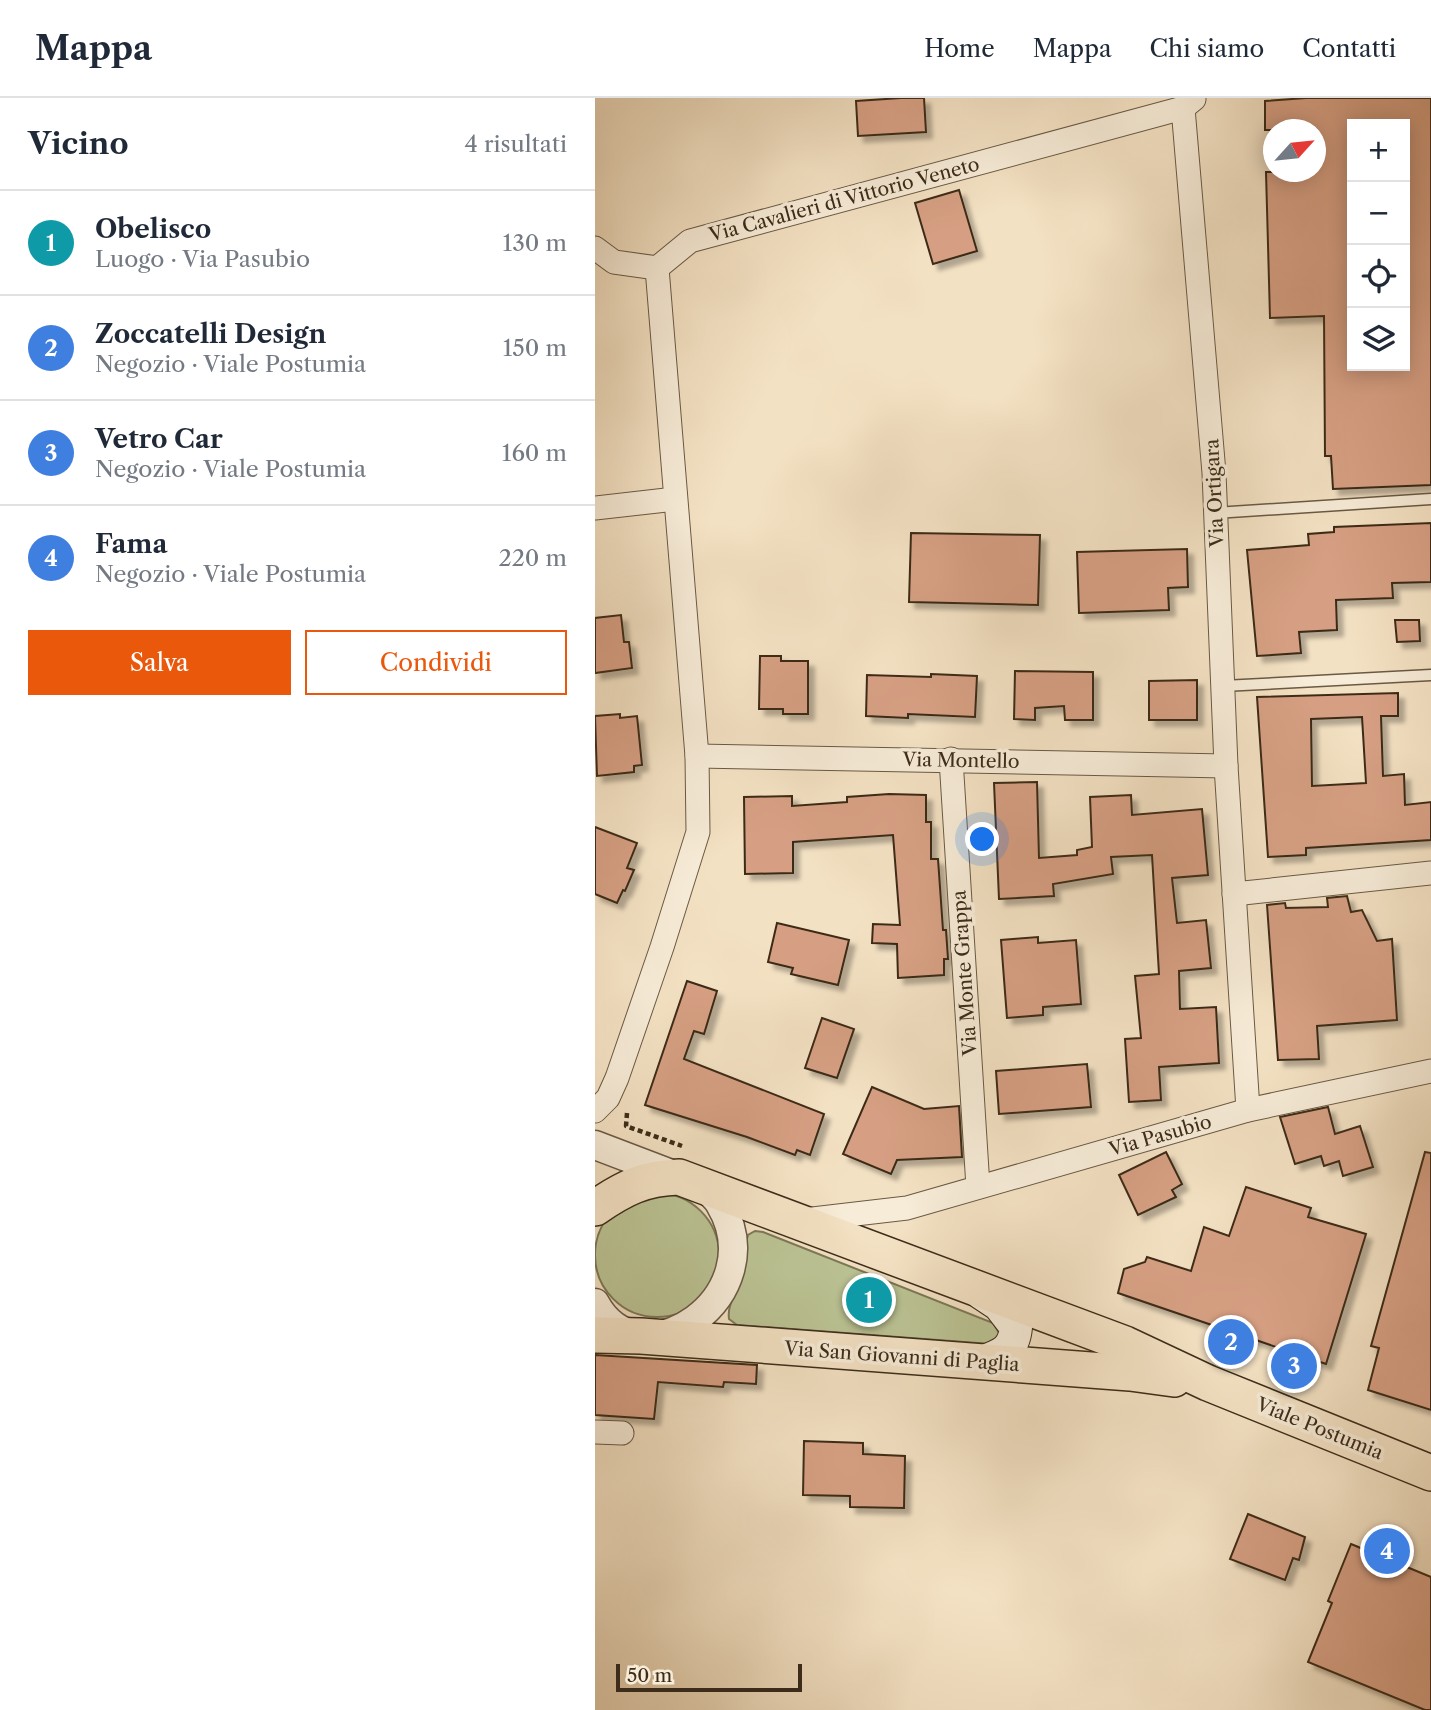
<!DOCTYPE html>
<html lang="it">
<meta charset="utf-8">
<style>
body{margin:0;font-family:"Libre Caslon Text",serif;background:#f2f2f3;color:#1f2937}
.controls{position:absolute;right:21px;top:21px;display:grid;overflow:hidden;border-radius:0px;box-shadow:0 4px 18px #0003}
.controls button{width:63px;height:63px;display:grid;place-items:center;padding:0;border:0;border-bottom:2px solid #e0e1e3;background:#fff;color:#1f2937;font:35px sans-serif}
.compass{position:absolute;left:668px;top:21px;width:63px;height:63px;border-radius:50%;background:#fff;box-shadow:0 4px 18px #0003;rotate:63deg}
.scale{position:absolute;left:21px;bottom:18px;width:186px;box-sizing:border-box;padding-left:7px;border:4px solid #3c2c19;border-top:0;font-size:19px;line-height:24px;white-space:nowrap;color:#3c2c19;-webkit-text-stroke:5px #f7ecd8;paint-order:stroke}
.you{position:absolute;left:388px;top:742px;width:24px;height:24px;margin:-18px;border:5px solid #fff;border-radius:50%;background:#1a73e8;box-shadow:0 0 0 10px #1a73e833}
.badge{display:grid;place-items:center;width:46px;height:46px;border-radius:50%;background:#ea580c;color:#fff;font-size:23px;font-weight:700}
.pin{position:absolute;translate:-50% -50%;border:4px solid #fff;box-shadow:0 2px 7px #0006}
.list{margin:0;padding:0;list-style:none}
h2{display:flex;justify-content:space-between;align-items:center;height:91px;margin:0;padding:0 28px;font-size:30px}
h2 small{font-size:23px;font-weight:400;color:#747a83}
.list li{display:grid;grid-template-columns:46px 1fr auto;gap:21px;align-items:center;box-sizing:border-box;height:105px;padding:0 28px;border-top:2px solid #e0e1e3}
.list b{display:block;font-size:26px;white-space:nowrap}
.list p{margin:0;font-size:23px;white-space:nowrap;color:#747a83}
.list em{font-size:23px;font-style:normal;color:#747a83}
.actions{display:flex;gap:14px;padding:21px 28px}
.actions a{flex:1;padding:16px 0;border:2px solid #ea580c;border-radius:0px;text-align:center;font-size:24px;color:#ea580c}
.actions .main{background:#ea580c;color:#fff}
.icon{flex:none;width:38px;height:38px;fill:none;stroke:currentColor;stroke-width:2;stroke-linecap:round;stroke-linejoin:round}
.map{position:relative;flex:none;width:836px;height:1612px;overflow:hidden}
header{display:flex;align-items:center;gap:42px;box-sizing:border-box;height:98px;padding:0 35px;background:#fff;border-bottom:2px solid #e0e1e3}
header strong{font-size:33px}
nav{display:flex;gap:38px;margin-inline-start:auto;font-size:24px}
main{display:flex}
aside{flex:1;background:#fff}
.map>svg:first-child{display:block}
.green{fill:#bbc394;stroke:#7c7856;stroke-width:2}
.building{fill:#d69f83;stroke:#3c2c19;stroke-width:2;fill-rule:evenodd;filter:url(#shadow)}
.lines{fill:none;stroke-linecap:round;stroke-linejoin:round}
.service-casing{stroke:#6a5944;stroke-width:13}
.minor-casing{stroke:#6a5944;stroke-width:25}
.tertiary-casing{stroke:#6a5944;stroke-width:31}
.secondary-casing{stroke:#3c2c19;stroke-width:34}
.primary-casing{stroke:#3c2c19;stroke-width:38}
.path{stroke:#3c2c19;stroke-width:4.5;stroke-dasharray:5 3.5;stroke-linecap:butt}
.service{stroke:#f7ecd8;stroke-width:10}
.minor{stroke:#f7ecd8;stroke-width:23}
.tertiary{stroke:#f7ecd8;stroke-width:28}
.secondary{stroke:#f7ecd8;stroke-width:32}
.primary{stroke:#f3e1c3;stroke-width:35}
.labels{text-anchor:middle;stroke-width:7;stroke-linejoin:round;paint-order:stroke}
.street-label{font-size:19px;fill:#3c2c19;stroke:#f7ecd8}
</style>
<header>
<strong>Mappa</strong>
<nav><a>Home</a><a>Mappa</a><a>Chi siamo</a><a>Contatti</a></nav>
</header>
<main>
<aside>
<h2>Vicino<small>4 risultati</small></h2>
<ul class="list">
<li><span class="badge" style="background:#0f9aa8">1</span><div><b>Obelisco</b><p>Luogo · Via Pasubio</p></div><em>130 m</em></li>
<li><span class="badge" style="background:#3f7fe0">2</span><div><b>Zoccatelli Design</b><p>Negozio · Viale Postumia</p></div><em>150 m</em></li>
<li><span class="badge" style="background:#3f7fe0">3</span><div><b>Vetro Car</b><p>Negozio · Viale Postumia</p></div><em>160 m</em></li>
<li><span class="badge" style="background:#3f7fe0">4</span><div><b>Fama</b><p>Negozio · Viale Postumia</p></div><em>220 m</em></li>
</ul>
<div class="actions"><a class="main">Salva</a><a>Condividi</a></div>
</aside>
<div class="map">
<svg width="836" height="1612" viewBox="0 0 836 1612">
<defs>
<filter id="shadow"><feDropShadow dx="6" dy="6" stdDeviation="2" flood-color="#0004"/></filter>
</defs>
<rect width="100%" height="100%" fill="#f3e1c3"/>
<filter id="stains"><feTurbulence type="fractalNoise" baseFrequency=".00286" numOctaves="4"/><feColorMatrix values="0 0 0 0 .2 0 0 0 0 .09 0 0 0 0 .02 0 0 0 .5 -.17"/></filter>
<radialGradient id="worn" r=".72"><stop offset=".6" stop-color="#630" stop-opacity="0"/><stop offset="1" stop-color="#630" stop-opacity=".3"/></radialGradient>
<g class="green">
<circle cx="62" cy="1157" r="62"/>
<path d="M160 1133 168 1134 398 1225 404 1235 402 1242 396 1246 142 1227 134 1221C132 1206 141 1197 146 1183 152 1168 148 1152 153 1137Z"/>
</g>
<g class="building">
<path d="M306 0H329L331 34 263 38 261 3Z"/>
<path d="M711 0H836V387L738 391 736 358H730L729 218 675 220 671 74H720V32H670V3ZM757 26H810V268H757Z"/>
<path d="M364 92 382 153 338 166 320 105Z"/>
<path d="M836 425V484L797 485 798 500 741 502 742 532 704 534 706 555 662 558 652 452 714 447 713 436 739 434V429Z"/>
<path d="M316 435 445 437 443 507 314 504Z"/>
<path d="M592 451 593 489 573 490 574 512 484 515 482 454Z"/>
<path d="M26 517 29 544H34L37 570 0 575V520Z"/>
<path d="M800 522H824L825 543 802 544Z"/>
<path d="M165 558H186V563H213V616H188V611H164Z"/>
<path d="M420 573 498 574V622H470L469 608 440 610V622L419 621Z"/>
<path d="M336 576 382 578 380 619 313 616V620L271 618 272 577 336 579Z"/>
<path d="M602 582V622H554V583Z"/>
<path d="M803 595V618H786L788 678 809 676 810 707 836 704V742L711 750V757L673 759 662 599ZM767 619 771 685 717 688 716 621Z"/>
<path d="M25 616V620L42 618 47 667 39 668V674L2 678 0 618Z"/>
<path d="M442 684 444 760 482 757V752L497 749 495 699 536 697 537 717 607 711 613 777 577 780 582 825 611 822 616 870 584 873 585 911 621 909 624 965 564 969 566 1002 534 1004 530 941 546 940 540 878 564 876 557 757 516 759 518 776 458 786 459 798 404 801 399 685Z"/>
<path d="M294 696 331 697V724H336V761H343L348 832H351L353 861H349V877L303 880 302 846 277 845 278 826 305 827 298 737 198 744V775L150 776 149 699 197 698V708L252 704V699Z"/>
<path d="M0 729 42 745 32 770 39 772 30 793 28 792 22 805 0 796Z"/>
<path d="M752 798 756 814 767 812 782 843 797 841 802 922 722 928 724 961 683 962 672 807 690 805 691 810 733 809 732 800Z"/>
<path d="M182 825 254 842 243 887 196 876 198 870 173 864Z"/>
<path d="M443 839V845L481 842 486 906 448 909V917L412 920 406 842Z"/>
<path d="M92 883 122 893 109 936 99 933 89 961 229 1016 215 1057 202 1052 200 1057 152 1039 50 1007Z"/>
<path d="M227 920 259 931 242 980 210 970Z"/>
<path d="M492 966 496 1009 404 1016 401 973Z"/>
<path d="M277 989 329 1011 364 1008 367 1059 302 1062 296 1076 248 1056Z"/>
<path d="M733 1009 740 1036 765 1028 778 1069 748 1078 744 1063 729 1068 726 1058 700 1066 685 1019Z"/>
<path d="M571 1054 587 1086 577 1092 581 1099 543 1117 524 1077Z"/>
<path d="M830 1054 836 1055V1312L773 1292 784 1250 776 1248Z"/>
<path d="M651 1089 716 1110 713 1119 771 1136 731 1266 523 1195 529 1171 550 1164 552 1159 596 1173 609 1129 634 1138Z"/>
<path d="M0 1257 162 1267 161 1286 129 1284 128 1289 63 1284 59 1321 0 1317Z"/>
<path d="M209 1343 268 1345V1356L310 1358 309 1410 255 1409V1398L208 1397Z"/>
<path d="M653 1416 710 1439 704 1462 698 1460 690 1482 635 1461Z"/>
<path d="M756 1446 836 1479V1612H830L713 1564 737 1505 733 1503Z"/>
</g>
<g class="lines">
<g class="service-casing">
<g id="service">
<path d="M620 415 836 401"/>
<path d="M628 588 836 577"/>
</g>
</g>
<g class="minor-casing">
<g id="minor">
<path d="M599 1 588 10 619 375 631 668 653 1012"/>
<path d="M0 150 19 164 62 170"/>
<path d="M0 410 80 401"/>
<path d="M102 658 631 668"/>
<path d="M356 661 383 1089"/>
<path d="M639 796 836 775"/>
<path d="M0 1013 13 1000 22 980 67 849 103 734 102 658 62 170 95 143 588 10"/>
<path d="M209 1122 312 1110 653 1012 836 973"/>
<path d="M0 1334 27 1335"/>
</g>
</g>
<g class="tertiary-casing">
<g id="tertiary">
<path d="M0 1047 84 1079"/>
<path d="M0 1205C45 1289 180 1198 125 1106 122 1100 115 1095 111 1090"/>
</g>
</g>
<g class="secondary-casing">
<path id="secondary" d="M386 1195 404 1207 421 1229C419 1252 408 1256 387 1264"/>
</g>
<g class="primary-casing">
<g id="primary">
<path d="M0 1110C29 1090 49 1080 84 1079L530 1246 613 1285 836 1375"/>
<path d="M0 1237 46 1238 535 1275 579 1281"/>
</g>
</g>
<path class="path" d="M32 1015 31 1028 87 1048"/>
<use href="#service" class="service"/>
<use href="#minor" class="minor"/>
<use href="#tertiary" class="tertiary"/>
<use href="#secondary" class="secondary"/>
<use href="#primary" class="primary"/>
</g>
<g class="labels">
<g class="street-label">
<text transform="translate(249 101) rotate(-15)" y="7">Via Cavalieri di Vittorio Veneto</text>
<text transform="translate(619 395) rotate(-93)" y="7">Via Ortigara</text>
<text transform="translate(366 662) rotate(1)" y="7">Via Montello</text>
<text transform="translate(369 875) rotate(-94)" y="7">Via Monte Grappa</text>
<text transform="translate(565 1037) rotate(-16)" y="7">Via Pasubio</text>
<text transform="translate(307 1258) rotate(4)" y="7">Via San Giovanni di Paglia</text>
<text transform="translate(725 1330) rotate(22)" y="7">Viale Postumia</text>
</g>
</g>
<rect width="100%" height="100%" filter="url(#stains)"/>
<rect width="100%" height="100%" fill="url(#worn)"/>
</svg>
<div class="controls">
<button>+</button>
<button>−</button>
<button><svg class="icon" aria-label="locate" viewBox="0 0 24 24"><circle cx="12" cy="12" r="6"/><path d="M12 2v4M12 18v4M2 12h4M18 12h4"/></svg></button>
<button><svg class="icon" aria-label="layers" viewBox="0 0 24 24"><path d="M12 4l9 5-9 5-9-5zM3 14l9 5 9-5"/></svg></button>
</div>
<svg class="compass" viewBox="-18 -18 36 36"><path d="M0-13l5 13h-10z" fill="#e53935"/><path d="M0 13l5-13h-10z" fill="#747a83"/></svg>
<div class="scale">50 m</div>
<div class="you"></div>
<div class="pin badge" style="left:274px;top:1202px;background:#0f9aa8">1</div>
<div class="pin badge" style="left:636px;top:1244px;background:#3f7fe0">2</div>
<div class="pin badge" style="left:699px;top:1268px;background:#3f7fe0">3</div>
<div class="pin badge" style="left:792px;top:1453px;background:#3f7fe0">4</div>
</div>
</main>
